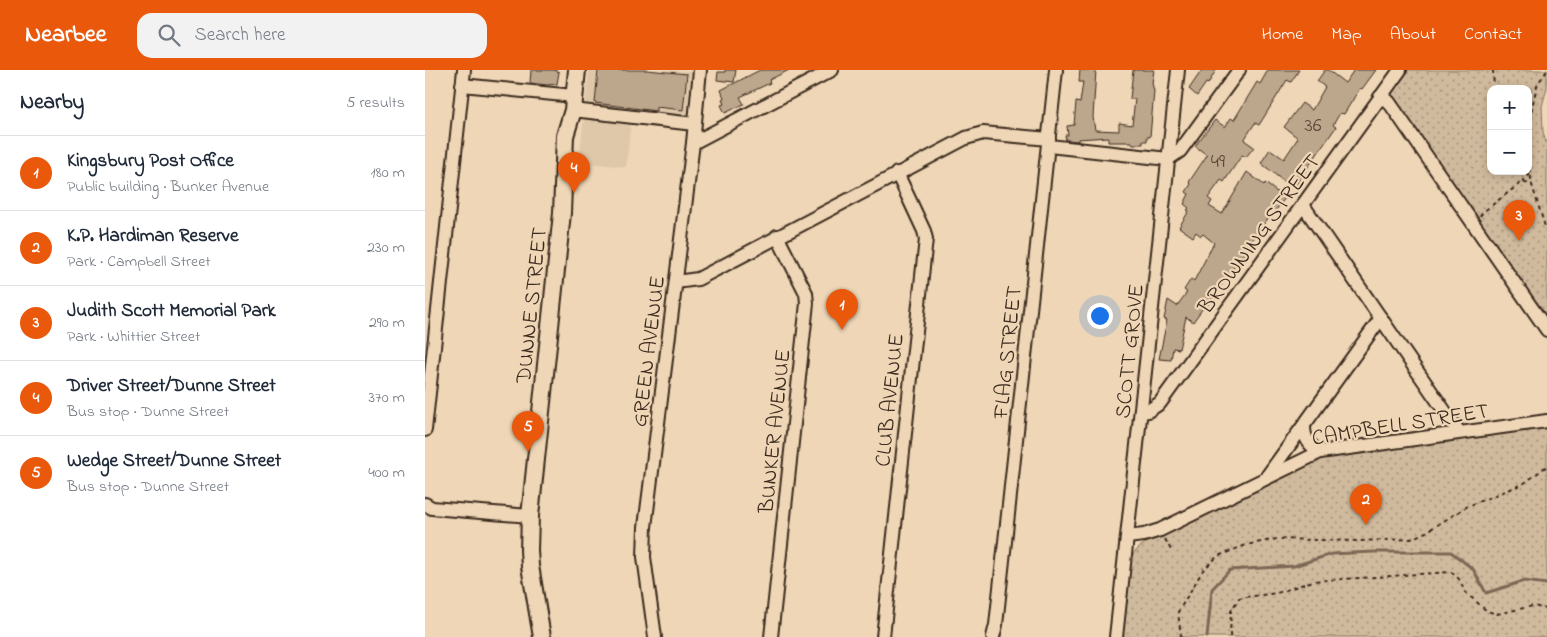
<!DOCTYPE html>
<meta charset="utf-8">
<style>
body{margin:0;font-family:"Indie Flower",sans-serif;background:#f2f2f3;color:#1f2937}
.controls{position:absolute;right:15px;top:15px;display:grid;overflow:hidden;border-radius:10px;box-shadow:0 2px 8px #0003}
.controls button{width:45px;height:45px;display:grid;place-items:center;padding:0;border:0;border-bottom:1px solid #e0e1e3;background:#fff;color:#1f2937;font:25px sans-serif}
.you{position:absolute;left:674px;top:245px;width:18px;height:18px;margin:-12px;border:4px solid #fff;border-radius:50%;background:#1a73e8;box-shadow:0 0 0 8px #1a73e833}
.badge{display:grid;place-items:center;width:32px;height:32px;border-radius:50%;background:#ea580c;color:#fff;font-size:16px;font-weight:700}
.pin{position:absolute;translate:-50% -41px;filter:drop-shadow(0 1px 2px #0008)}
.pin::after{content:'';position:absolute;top:26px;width:18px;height:15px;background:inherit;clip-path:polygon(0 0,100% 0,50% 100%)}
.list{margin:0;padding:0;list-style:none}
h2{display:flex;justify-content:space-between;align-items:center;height:65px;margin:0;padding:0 20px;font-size:21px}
h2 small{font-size:16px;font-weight:400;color:#747a83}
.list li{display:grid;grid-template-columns:32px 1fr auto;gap:15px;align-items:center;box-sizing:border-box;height:75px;padding:0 20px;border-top:1px solid #e0e1e3}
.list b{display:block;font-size:19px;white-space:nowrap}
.list p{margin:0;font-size:16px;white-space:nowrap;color:#747a83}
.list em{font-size:16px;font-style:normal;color:#747a83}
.icon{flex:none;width:28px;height:28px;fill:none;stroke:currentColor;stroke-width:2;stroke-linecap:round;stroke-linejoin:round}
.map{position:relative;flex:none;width:1122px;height:567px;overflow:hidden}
header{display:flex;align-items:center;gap:30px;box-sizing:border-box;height:70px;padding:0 25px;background:#ea580c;color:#fff}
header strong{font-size:24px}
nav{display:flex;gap:28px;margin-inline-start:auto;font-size:18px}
.search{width:350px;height:45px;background:#f2f2f3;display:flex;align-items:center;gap:12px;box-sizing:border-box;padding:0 18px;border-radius:15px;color:#747a83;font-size:19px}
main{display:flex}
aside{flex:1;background:#fff}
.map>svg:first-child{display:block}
.built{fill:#dfc8a9}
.park{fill:url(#park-dots);stroke:#86725e;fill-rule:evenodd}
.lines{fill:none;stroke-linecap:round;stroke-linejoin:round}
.stream{stroke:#7c6855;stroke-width:3}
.building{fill:#bca68c;stroke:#3b2a1e}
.minor-casing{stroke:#3b2a1e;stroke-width:16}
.major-casing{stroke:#3b2a1e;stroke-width:20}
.path{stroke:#3b2a1e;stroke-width:2;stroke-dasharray:4 4;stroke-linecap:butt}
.minor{stroke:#eed6b6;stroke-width:12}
.major{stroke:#eed6b6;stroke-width:16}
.labels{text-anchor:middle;stroke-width:4.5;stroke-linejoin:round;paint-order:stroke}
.number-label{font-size:20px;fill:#5b493a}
.street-label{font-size:22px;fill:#3b2a1e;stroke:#eed6b6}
</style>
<header>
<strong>Nearbee</strong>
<div class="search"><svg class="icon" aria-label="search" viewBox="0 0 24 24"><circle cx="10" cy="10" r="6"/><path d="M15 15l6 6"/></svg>Search here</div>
<nav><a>Home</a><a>Map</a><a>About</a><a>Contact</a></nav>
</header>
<main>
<aside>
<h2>Nearby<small>5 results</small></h2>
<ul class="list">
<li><span class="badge">1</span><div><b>Kingsbury Post Office</b><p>Public building · Bunker Avenue</p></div><em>180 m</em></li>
<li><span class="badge">2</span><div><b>K.P. Hardiman Reserve</b><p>Park · Campbell Street</p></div><em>230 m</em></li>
<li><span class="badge">3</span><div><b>Judith Scott Memorial Park</b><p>Park · Whittier Street</p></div><em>290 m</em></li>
<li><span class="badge">4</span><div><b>Driver Street/Dunne Street</b><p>Bus stop · Dunne Street</p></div><em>370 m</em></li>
<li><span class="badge">5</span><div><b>Wedge Street/Dunne Street</b><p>Bus stop · Dunne Street</p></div><em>400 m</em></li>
</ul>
</aside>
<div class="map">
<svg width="1122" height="567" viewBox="0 0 1122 567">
<defs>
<pattern id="park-dots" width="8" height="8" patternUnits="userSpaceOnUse" patternTransform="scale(1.25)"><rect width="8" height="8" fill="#d0ba9d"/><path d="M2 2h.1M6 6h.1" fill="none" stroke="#aa977f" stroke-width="1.8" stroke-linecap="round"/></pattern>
</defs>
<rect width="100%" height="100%" fill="#eed6b6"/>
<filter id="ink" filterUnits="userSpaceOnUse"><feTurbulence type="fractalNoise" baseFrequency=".02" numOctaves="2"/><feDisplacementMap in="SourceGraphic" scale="10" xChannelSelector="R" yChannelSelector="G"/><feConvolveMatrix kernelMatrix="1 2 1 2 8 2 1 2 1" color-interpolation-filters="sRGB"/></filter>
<g filter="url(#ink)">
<path class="built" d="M164 0 268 1 262 57 206 51 201 97 154 92Z"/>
<g class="park">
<path d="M980 0H1122V18L1117 36 1118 62 1122 77V251L968 28 967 21ZM1066 19H1103V101H1066Z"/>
<path d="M1122 356V567H697L705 494 708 484 717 475 896 388Z"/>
</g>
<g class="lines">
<path class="stream" d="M782 567 787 519 805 500 869 496 907 484 948 482H1026L1048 499 1061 523 1099 511 1122 514"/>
</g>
<g class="building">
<path d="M106 0H129L134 2 132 14 122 15 105 13Z"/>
<path d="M173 0H222L262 4 258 40 231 37V41L170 33Z"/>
<path d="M300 0H311L309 12 292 10 293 2H300Z"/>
<path d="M335 0H364L344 10 345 13 315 27 319 34 300 43 296 35 299 34 297 29 299 28 296 20Z"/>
<path d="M655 0H671L668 47 670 60 694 61V53L707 55 710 29H705L708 0H729L727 13 729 21 725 67H722V71H718V74H707V72H683V67L653 69V71L641 70 640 65H643L642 56 649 55 651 32 655 33 658 12H654Z"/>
<path d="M777 0H791L783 14 781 13 772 26 764 19Z"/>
<path d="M843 0H874L866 12 862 10 834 55 830 53 819 70 829 77 821 87 817 85 799 112 796 110 783 128 787 131 784 136 797 144 822 102 839 115 840 113 860 128 846 147 845 146 825 172 827 174 806 201 782 236 780 235 768 252 761 247 754 279 748 278 746 290 734 289 742 250 739 249 743 230 752 236 762 222 759 220 766 209 769 211 789 173 778 164 776 166 771 162 768 167 754 157 764 141 762 140 764 138 759 134 764 124 761 122 766 114 764 112 782 85 770 76 790 50 800 57 806 48 809 50 832 12 835 14Z"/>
<path d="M900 0H903L920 13 929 0H951L937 19 935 18 919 44 915 43 908 55 911 57 868 119 836 93 845 79 859 89 873 68 859 57 877 33 887 40 900 17 892 11Z"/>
</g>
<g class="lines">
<g class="minor-casing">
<g id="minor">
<path d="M37 15 149 26"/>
<path d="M955 27 964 32 1122 260"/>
<path d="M148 40 269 54"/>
<path d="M268 73 407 0"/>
<path d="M624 76 743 89 755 81 814 0"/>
<path d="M878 135 1034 362"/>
<path d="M251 212 273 209 541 68 558 63 624 69"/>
<path d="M717 342 723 341 735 333 975 0"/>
<path d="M879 357C879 369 885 376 895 382"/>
<path d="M0 360 39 0"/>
<path d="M843 405 956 248"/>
<path d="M0 434 7 438 105 446"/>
<path d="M702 467 719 465 735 460 895 382 1122 351"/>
<path d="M230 567 219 487 220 457 268 73 275 0"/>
<path d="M346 567 382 233 381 223 352 166"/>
<path d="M458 567 501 169 499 161 472 103"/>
<path d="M568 567 571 555 631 0"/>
<path d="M691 567 753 0"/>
</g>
</g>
<g class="major-casing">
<path id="major" d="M117 567 105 496 104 480 105 446 137 143 140 66 148 40 152 0"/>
</g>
<g class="path">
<path d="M1068 0 1069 19"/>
<path d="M1103 22 1110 19"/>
<path d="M1103 57 1111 19 1113 13 1122 1"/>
<path d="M1103 90 1107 115 1122 163"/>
<path d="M1097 112 1105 104"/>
<path d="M1055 146 1058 142 1097 112 1107 115"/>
<path d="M740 469 747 482"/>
<path d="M756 567 753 542 778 500 793 486 821 475 852 469 933 471 986 469 1001 462 1043 436 1098 414 1122 396"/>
<path d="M805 567 806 541 814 528 852 523 888 511 1026 502 1034 509 1040 522 1062 541 1072 544 1108 536 1122 539"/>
</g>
<use href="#minor" class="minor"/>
<use href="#major" class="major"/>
</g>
</g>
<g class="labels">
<g class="number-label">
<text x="888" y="61">36</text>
<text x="793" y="97">49</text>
</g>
<g class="street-label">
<text transform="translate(833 163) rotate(-54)" y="8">BROWNING STREET</text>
<text transform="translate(105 235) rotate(-84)" y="8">DUNNE STREET</text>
<text transform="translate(222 281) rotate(-83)" y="8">GREEN AVENUE</text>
<text transform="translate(703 281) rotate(-84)" y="8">SCOTT GROVE</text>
<text transform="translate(581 282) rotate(-84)" y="8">FLAG STREET</text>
<text transform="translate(463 330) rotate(-84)" y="8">CLUB AVENUE</text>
<text transform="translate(975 353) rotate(-9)" y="8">CAMPBELL STREET</text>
<text transform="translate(348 361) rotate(-84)" y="8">BUNKER AVENUE</text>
</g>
</g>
</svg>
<div class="controls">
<button>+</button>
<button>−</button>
</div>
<div class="you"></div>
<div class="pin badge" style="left:417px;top:260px">1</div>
<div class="pin badge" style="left:941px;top:455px">2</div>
<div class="pin badge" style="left:1094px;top:171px">3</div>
<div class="pin badge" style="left:149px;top:123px">4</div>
<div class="pin badge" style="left:103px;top:382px">5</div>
</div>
</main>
